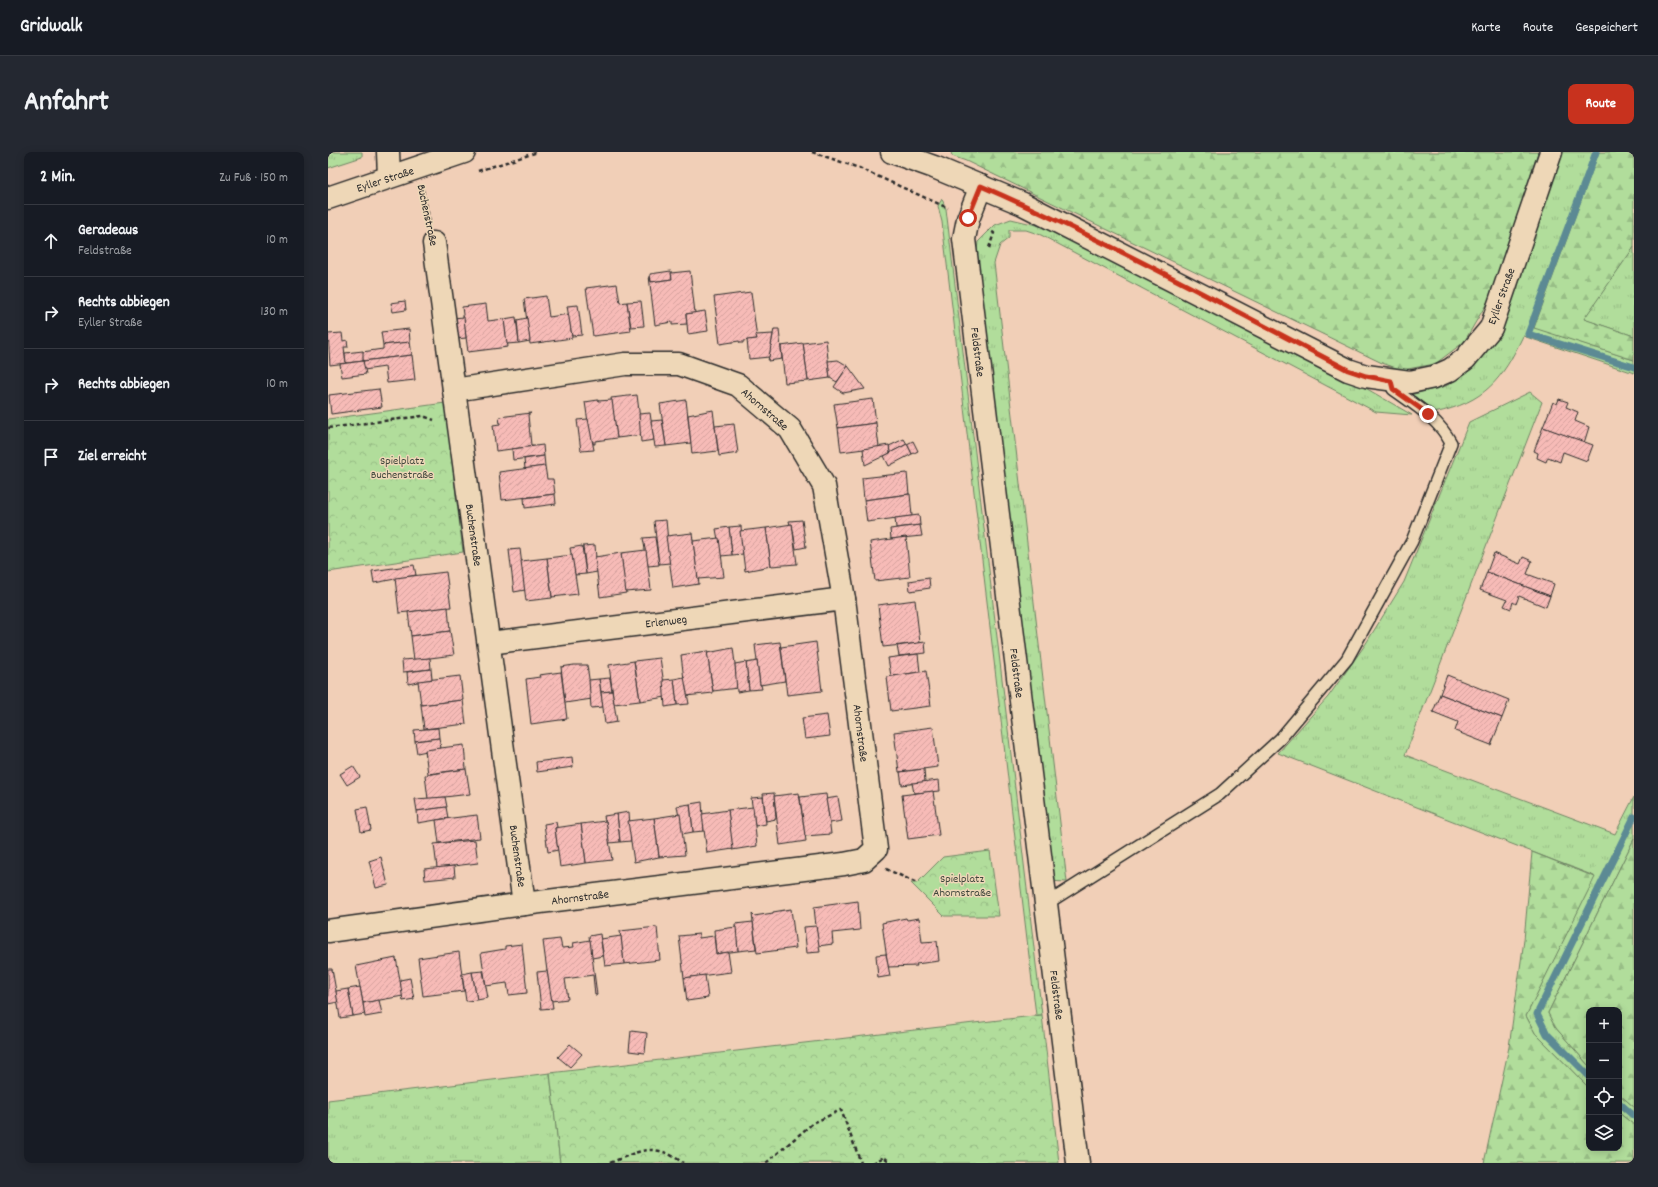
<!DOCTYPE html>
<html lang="de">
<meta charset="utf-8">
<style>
body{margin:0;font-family:Dekko,sans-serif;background:#242831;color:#f1f3f6}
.controls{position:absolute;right:12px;bottom:12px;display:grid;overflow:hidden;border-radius:8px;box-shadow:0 2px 10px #0003}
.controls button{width:36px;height:36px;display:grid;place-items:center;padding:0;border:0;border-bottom:1px solid #363941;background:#171b24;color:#f1f3f6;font:20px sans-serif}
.stop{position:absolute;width:12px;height:12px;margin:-9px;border:3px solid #c8321e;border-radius:50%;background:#fff}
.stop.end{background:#c8321e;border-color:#fff;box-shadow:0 1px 4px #0008}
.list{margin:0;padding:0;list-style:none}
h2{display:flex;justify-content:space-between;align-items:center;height:52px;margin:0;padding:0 16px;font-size:17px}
h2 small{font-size:13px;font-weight:400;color:#9ea1a6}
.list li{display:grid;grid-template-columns:26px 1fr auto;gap:12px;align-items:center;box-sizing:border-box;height:72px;padding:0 16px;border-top:1px solid #363941}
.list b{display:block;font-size:15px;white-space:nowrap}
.list p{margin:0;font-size:13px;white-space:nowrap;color:#9ea1a6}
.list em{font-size:13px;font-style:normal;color:#9ea1a6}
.icon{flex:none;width:22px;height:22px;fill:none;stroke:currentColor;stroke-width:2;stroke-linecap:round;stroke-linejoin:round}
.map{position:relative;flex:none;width:1306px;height:1011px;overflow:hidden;border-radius:8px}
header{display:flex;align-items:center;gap:24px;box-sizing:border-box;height:56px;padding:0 20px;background:#171b24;border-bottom:1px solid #363941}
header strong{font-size:19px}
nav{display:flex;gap:22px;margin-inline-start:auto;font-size:14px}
.intro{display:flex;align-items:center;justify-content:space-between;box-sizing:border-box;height:96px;padding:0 24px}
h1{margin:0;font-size:28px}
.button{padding:10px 18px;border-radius:8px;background:#c8321e;color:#fff;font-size:14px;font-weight:700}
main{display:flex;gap:24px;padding:0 24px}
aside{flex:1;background:#171b24;border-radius:8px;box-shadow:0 2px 10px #0003}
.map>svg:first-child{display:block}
.grass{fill:url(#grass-tufts);stroke:#6e8463}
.forest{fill:url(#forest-firs);stroke:#6e8463}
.park{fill:url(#park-crowns);stroke:#6e8463}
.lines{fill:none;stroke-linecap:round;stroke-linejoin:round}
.stream{stroke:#5b8a94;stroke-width:7}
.building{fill:url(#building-hatch);stroke:#2b2b2b}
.service-casing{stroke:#2b2b2b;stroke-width:14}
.minor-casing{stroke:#2b2b2b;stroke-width:25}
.tertiary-casing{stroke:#2b2b2b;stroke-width:25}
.secondary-casing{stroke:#2b2b2b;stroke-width:25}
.path{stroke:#2b2b2b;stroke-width:2.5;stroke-dasharray:4 3;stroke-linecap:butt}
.service{stroke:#eed7b7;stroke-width:11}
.minor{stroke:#eed7b7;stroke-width:22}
.tertiary{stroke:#eed7b7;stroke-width:22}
.secondary{stroke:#eed7b7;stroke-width:22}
.route{stroke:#c8321e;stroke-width:5}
.labels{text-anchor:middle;stroke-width:3;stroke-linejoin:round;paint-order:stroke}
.street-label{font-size:12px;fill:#2b2b2b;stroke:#eed7b7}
.park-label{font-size:12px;fill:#3f463c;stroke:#eed7b7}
</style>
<header>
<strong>Gridwalk</strong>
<nav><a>Karte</a><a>Route</a><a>Gespeichert</a></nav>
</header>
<div class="intro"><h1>Anfahrt</h1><a class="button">Route</a></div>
<main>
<aside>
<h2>2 Min.<small>Zu Fuß · 150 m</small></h2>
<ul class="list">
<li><svg class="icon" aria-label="ahead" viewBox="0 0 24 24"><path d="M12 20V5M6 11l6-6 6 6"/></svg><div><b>Geradeaus</b><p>Feldstraße</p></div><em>10 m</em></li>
<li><svg class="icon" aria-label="right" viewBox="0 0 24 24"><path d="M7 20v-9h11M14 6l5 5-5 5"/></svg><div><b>Rechts abbiegen</b><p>Eyller Straße</p></div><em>130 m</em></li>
<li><svg class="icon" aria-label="right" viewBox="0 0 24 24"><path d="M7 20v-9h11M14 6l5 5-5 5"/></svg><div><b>Rechts abbiegen</b></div><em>10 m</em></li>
<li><svg class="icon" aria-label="arrive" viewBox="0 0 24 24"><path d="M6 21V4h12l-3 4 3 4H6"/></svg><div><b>Ziel erreicht</b></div></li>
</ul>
</aside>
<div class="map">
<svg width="1306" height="1011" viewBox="0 0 1306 1011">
<defs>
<pattern id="grass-tufts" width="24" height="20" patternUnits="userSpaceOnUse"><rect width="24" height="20" fill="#b1dd9b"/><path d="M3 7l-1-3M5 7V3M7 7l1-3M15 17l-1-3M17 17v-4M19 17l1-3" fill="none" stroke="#98be86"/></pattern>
<pattern id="forest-firs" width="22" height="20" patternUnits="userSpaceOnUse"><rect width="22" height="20" fill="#b1dd9b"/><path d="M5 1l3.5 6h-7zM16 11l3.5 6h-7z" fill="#98be86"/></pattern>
<pattern id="park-crowns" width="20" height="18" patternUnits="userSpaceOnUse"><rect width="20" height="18" fill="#b1dd9b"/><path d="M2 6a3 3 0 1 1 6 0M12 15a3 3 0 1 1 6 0" fill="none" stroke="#98be86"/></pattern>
<pattern id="building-hatch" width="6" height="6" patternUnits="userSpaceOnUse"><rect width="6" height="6" fill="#f7bbb7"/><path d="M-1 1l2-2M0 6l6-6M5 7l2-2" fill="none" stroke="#d4a19e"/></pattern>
</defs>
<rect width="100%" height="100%" fill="#f1cfb7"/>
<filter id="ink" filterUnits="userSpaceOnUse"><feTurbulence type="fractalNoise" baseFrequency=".025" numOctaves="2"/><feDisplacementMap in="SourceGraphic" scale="8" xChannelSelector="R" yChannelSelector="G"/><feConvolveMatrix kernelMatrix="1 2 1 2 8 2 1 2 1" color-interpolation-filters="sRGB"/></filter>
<g filter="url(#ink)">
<g class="grass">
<path d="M0 0H34V5L0 16Z"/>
<path d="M1235 0H1271L1206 175 1306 208V221L1195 184C1174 228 1157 250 1106 261L1082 243 1118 234 1144 217 1163 194 1181 159Z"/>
<path d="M614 47 618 57 714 863H708L614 70 610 54Z"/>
<path d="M683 67 717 75 1034 234 1084 263 1048 260 713 83 698 78H681V86L672 93 666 111 739 730 719 729 647 116 650 90 667 73Z"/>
<path d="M1306 95V184L1255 167Z"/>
<path d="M1202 240 1214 250 1077 603 1287 682 1306 645V687L1220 861 1227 875 1261 914V936L1207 881 1198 864 1266 724 950 601 1000 545 1037 493 1076 430 1141 270Z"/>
<path d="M222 921 232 1011H0V948Z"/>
<path d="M1291 942 1306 955V973L1291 961Z"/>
</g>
<g class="forest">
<path d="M623 0H1210L1163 144 1136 190 1107 212 1074 218 1054 211 638 9 624 4Z"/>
<path d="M1271 0H1306V95L1256 167 1306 184V208L1206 176Z"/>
<path d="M1306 687V955L1291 942V858H1261V914L1227 875 1220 861Z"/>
<path d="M1204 700 1267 725 1198 864 1207 881 1261 936V996H1291V961L1306 973V1011H1156L1181 895 1196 788Z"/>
</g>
<g class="park">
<path d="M117 251 135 400 0 420V267Z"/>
<path d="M662 699 671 764H616L583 731H589L615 705Z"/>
<path d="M714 863 731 1011H232L222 921Z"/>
</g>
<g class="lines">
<g class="stream">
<path d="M1268 0 1200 182 1306 215"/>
<path d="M1261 924 1219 882 1209 862 1306 665"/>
<path d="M1291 951 1306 964"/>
</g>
</g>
<g class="building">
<path d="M343 119 344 127 323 130 322 122Z"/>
<path d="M362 119 367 161 358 162 359 172 344 173V170L327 173 321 124H322L323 130 344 127 343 121Z"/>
<path d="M289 132 292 151 299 150 303 179 265 184 258 136Z"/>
<path d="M423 140 429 187 415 189V191H412L411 189 392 192 386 145Z"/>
<path d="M218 144 221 165 241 162 244 186 202 192 196 147Z"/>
<path d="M77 149 78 158 65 160 63 151Z"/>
<path d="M313 149 316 174 303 175 299 150Z"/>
<path d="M158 152 160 169 176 167 180 195 140 200 134 155Z"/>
<path d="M250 153 254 183 244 184 239 154Z"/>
<path d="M377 159 380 179 360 182 358 162Z"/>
<path d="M136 165 138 186 128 187 125 166Z"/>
<path d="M188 165 191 191 179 192 176 167Z"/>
<path d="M199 166 202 189 191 191 189 168Z"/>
<path d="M81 177 82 190 55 193 53 180Z"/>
<path d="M446 177H451L454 207 440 209Z"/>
<path d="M14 181 15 189 19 188 20 195H16L18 211 2 213 0 182Z"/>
<path d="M445 182 441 205 421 207 419 188 429 187 428 183Z"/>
<path d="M498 188 502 226 480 229 475 191Z"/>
<path d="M82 190 84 203 35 209 34 200 55 197V193Z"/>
<path d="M475 191 480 229 457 231 453 194Z"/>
<path d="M35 199V209L18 211 17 201Z"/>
<path d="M84 203 87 228 59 231 57 215 36 218 35 209Z"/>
<path d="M510 208 520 214 509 230 502 226 500 209Z"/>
<path d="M35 209 38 222 14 225 12 212Z"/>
<path d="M520 214 537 237 515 241 506 235Z"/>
<path d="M51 237 54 255 3 262 1 243Z"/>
<path d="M309 243 314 283 289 286 283 246Z"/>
<path d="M545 247 548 271 510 276 506 252Z"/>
<path d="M1231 247 1240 250 1238 255 1250 260 1247 269 1261 275 1256 291 1215 275 1225 250 1229 252Z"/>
<path d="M270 248V249L284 248 289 286 267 289V292H265V289L263 290 257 250Z"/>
<path d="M358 248 363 291 338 294 332 252Z"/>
<path d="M385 258 390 299 364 302 360 263Z"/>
<path d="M203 261 200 263 203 293H207V294L168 299 165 273 172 272 171 265Z"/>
<path d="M322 261 326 288 313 290 311 262Z"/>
<path d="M260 267 266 298 253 299 249 268Z"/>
<path d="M334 268 338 294 327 295 323 269Z"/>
<path d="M548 271 551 295 513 300 510 276Z"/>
<path d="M406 272 410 301 391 304 387 274Z"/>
<path d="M1215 275 1265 293 1259 309 1235 300 1232 310 1220 305 1218 310 1209 306 1210 301 1206 299Z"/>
<path d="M576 287 579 292 562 301 561 294Z"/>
<path d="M585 289 590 299 584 302 579 292Z"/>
<path d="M579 292 584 302 561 314 556 304Z"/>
<path d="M215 293 216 304 185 308 184 297Z"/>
<path d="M561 293 562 301 537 313 535 297Z"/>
<path d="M216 304 217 314 197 317 196 307Z"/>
<path d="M217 314 219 327H225L227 342 174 348 171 320Z"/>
<path d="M579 321 581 342 536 348 534 326Z"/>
<path d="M227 342 228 352 197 356 196 346Z"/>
<path d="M582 342 584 364 539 370 536 348Z"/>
<path d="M591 363 592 373 568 376 567 366Z"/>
<path d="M338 368 342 411 331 412 326 369Z"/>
<path d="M474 368 478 395 468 397 464 372 462 373 461 369Z"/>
<path d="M464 372 469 412 443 414 438 376Z"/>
<path d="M592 373 594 384 563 387 562 377Z"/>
<path d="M413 374 415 402 404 403 401 375Z"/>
<path d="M401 375 404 403 393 404 388 377Z"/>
<path d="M438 376 443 414 417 419 412 379Z"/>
<path d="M364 381 371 432 345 436 338 384Z"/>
<path d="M327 385 331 413 320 414 315 386Z"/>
<path d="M578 385 582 425 547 429 542 390Z"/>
<path d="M391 386 396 425 370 427 365 389Z"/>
<path d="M267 393 269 420 258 422 255 394Z"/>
<path d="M254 394 258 422 247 423 242 396Z"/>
<path d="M192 397 197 438 186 440 181 398Z"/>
<path d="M318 398 323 438 297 440 293 401Z"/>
<path d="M293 401 298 441 272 445 267 405Z"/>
<path d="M1166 401 1192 412 1195 405 1204 409 1199 422 1226 432 1222 444 1159 420Z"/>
<path d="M244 403 250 442 224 445 219 406Z"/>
<path d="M219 406 224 446 198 449 193 409Z"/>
<path d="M86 413 88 423 46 431 44 419Z"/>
<path d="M118 420 123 455 71 461 67 426Z"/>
<path d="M1159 420 1222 444 1218 455 1191 444 1188 452 1185 450 1183 457 1176 454 1179 448 1152 438Z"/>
<path d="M601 426 602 436 582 439 581 429Z"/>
<path d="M587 448 592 491 555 495 550 453Z"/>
<path d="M120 455 122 479 83 484 80 460Z"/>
<path d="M122 479 126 503 86 508 83 484Z"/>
<path d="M452 490 457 529 432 533 427 493Z"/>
<path d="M488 490 494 539 459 543 453 495Z"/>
<path d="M597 490 598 501 571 504 569 494Z"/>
<path d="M405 496 410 536 385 539 379 501Z"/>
<path d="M379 499 385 541 358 544 353 503Z"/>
<path d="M590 502 592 520 563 524 560 506Z"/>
<path d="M102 506 103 517 75 520 74 508Z"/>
<path d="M332 506 338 545 312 549 306 509Z"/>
<path d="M306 509 312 549 286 552 281 513Z"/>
<path d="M429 509 432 533H433L434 537 421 538 418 511Z"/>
<path d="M418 510 421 538 409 540 407 512Z"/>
<path d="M246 513H259L264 547 237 551 233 515Z"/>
<path d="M103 517 104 527 80 532 79 520Z"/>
<path d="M598 519 603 554 563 559 559 525Z"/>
<path d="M233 520 239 567 203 572 198 527 212 525 211 523Z"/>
<path d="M1119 523 1181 548 1174 566 1112 542Z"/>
<path d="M132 524 135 548 93 553 90 529Z"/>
<path d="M356 525 361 552 349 553 346 527Z"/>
<path d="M282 526 284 539 273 540 271 527Z"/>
<path d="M271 527 275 555 263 556 261 528Z"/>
<path d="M346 527 349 553 337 555 335 528Z"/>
<path d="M284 539 289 570 277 572 273 540Z"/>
<path d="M1112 542 1174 566 1163 593 1127 579 1130 570 1105 560Z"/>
<path d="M135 548 138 572 96 577 93 553Z"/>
<path d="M499 563 502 584 477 587 474 566Z"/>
<path d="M605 575 610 615 571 620 566 580Z"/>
<path d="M110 576 111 586 87 589 86 578Z"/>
<path d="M111 586 113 596 89 601 87 589Z"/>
<path d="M136 593 138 617 100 622 97 598Z"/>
<path d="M244 605 245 615 209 620 208 610Z"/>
<path d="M25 614 32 625 19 633 12 622Z"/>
<path d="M138 617 142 642 100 647 97 623Z"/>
<path d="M596 617 597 630 574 633 572 620Z"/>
<path d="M611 628 612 639 586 641 584 631Z"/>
<path d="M605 639 611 683 580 687 574 643Z"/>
<path d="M446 641 448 667 438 669 435 642Z"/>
<path d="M471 641 478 689 452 693 446 644Z"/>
<path d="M498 642 503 682 477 684 472 645Z"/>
<path d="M117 645 119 655 89 659 87 647Z"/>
<path d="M435 645 438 672 427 674 423 646Z"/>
<path d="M510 645 514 669 502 671 498 647Z"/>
<path d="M374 650 376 679 365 680 362 652Z"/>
<path d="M362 652 365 680 354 682 349 654Z"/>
<path d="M39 655 43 678 33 680 29 657Z"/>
<path d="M118 655 120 666 90 671 89 659Z"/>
<path d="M425 655 429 694 404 698 400 658Z"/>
<path d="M400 658 405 697 379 701 374 662Z"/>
<path d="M301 660 303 689 292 690 289 662Z"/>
<path d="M289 662 292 690 281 691 278 669H277L276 664Z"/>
<path d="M352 662 357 703 331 705 326 666Z"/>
<path d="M149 663 152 686 111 691 108 668Z"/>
<path d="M326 666 331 705 306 710 300 669Z"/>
<path d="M278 669 284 708 258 711 253 672Z"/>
<path d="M228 670 229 675 227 676 230 698 220 700 216 672Z"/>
<path d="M253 672 258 711 232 715 227 676Z"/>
<path d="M147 688 150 711 109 716 106 692Z"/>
<path d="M53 705 60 733 48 736 41 709Z"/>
<path d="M126 714 127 725 97 728 96 717Z"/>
<path d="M530 749 532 778 504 781 505 792 490 794 486 755Z"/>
<path d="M463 757 468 796 429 801 424 762 426 764 445 761V760Z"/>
<path d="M578 766 579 768 591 766 594 790 609 789 611 809 588 812 589 814 560 815 554 771Z"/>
<path d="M425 770 428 797 410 799 407 772Z"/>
<path d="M488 774 492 800 479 801 476 775Z"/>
<path d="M329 775 332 808 296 812 292 779Z"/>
<path d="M408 775 410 799 388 802 386 778Z"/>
<path d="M272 782 275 804 264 806 261 784Z"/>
<path d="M371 782V786L386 784 388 802 400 800 403 820 356 826 351 784Z"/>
<path d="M293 784 296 812 277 814 273 787Z"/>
<path d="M232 787 234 796 246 795 245 791 262 788 269 843H267L265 823 237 827 240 847 223 849 215 789Z"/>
<path d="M194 792 199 841 181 843 179 831 158 834 153 801 177 797V794Z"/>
<path d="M131 800 136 839 95 844 90 806Z"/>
<path d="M558 802 562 824 550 826 548 803Z"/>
<path d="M68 806 75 844 35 851 28 814Z"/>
<path d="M0 817H4L10 850 0 852Z"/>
<path d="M155 819 160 846 149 848 144 820Z"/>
<path d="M219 819 225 856 213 857 209 820Z"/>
<path d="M144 820 149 848 138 849 134 822Z"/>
<path d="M377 823 380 846 359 849 356 826Z"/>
<path d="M82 826 86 847 75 849 72 828Z"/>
<path d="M32 835 37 862 25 864 20 837Z"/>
<path d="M20 837 25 864 12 866 8 839Z"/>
<path d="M51 848 54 862 37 865 35 851Z"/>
<path d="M303 879 319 881 317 901 301 899Z"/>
<path d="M242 892 254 902 242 915 230 905Z"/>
</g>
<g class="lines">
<g class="service-casing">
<path id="service" d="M718 752 892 642 952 587 1019 507 1084 389 1123 291C1110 266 1087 253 1065 237L1063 229"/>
</g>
<g class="minor-casing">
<g id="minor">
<path d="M60 0 61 24"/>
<path d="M106 91 196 752"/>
<path d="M161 491 516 447"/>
<path d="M0 779 196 752 516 712 536 708 548 697 516 447 496 334 462 277 410 233 351 212H297L126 238"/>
</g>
</g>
<g class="tertiary-casing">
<path id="tertiary" d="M653 34 640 67 636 87 750 1011"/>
</g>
<g class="secondary-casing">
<g id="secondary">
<path d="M564 0 606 15 695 52 1020 218 1038 224 1082 230 1106 225 1122 218 1137 207 1163 176 1223 0"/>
<path d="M0 46 136 0"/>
</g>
</g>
<g class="path">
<path d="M484 0 531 16 620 56"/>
<path d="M150 19 210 0"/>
<path d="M95 38 102 70"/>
<path d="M661 96 666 81 661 78"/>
<path d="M0 276 95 264 106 268"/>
<path d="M558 717 589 731"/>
<path d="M282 1011C311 999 326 989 355 1011"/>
<path d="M438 1011 485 971 513 958 533 1011"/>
<path d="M545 1011 556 1005 563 1011"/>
</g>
<use href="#service" class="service"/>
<use href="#minor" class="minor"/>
<use href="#tertiary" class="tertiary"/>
<use href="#secondary" class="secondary"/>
</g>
</g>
<g class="lines" filter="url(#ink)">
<path class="route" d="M640 66 653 34C778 88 899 155 1020 218L1038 224 1063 229 1065 237 1100 262"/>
</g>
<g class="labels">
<g class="street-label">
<text transform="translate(57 27) rotate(-18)" y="4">Eyller Straße</text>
<text transform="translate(100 63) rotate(78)" y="4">Buchenstraße</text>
<text transform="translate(1173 144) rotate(-70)" y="4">Eyller Straße</text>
<text transform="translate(650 200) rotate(83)" y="4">Feldstraße</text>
<text transform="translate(437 257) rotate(41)" y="4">Ahornstraße</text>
<text transform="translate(146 383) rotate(82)" y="4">Buchenstraße</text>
<text transform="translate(338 469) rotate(-7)" y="4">Erlenweg</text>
<text transform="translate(689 521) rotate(83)" y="4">Feldstraße</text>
<text transform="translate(533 581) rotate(83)" y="4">Ahornstraße</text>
<text transform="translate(190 704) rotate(82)" y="4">Buchenstraße</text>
<text transform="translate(252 745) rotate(-7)" y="4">Ahornstraße</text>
<text transform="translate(729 843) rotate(83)" y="4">Feldstraße</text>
</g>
<g class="park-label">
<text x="74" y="312">Spielplatz<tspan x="74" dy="14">Buchenstraße</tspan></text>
<text x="634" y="730">Spielplatz<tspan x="634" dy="14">Ahornstraße</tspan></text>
</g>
</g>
</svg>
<div class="controls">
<button>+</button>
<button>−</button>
<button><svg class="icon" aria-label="locate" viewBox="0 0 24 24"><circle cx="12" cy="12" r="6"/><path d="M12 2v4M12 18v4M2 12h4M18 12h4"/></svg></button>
<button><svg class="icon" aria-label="layers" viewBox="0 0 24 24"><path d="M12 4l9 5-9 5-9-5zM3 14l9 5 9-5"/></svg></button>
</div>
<div class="stop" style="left:640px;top:66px"></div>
<div class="stop end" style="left:1100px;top:262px"></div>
</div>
</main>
